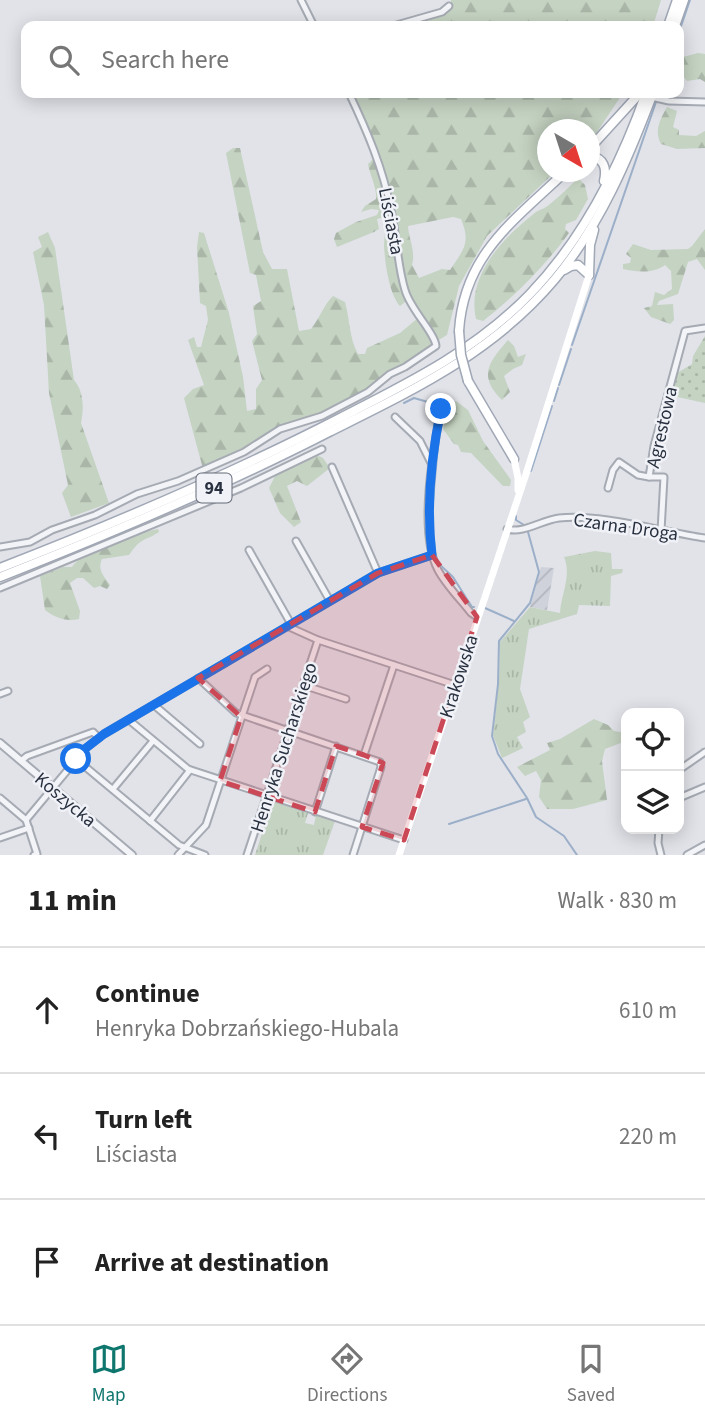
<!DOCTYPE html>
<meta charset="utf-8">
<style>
body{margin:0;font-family:"Source Sans 3",sans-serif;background:#f6f6f6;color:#222}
.controls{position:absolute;right:21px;bottom:21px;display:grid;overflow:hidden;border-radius:14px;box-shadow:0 4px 18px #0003}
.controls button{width:63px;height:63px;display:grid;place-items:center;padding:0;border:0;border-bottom:2px solid #e0e0e0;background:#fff;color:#222;font:35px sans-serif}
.compass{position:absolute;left:537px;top:119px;width:63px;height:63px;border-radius:50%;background:#fff;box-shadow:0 4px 18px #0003;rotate:141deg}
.stop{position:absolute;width:21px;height:21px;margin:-16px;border:5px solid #1a73e8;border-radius:50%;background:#fff}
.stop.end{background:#1a73e8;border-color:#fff;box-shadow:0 2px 7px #0008}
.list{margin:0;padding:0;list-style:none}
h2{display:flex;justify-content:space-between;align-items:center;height:91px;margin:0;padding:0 28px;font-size:30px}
h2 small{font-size:23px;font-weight:400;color:#767676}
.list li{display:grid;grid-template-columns:46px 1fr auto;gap:21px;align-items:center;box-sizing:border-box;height:126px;padding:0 28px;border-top:2px solid #e0e0e0}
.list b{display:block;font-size:26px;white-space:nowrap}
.list p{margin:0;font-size:23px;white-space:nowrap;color:#767676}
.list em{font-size:23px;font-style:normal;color:#767676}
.icon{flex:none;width:38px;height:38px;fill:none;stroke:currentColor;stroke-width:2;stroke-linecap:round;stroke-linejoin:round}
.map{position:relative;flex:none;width:705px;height:855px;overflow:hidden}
.search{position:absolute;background:#fff;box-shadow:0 4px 18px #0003;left:21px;right:21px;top:21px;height:77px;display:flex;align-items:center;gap:18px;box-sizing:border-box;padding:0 24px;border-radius:14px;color:#767676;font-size:26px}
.sheet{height:469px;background:#fff}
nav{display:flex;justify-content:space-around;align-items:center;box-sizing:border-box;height:98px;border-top:2px solid #e0e0e0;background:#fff;font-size:19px;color:#767676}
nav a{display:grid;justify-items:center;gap:4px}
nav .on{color:#0f766e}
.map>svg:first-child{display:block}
.industrial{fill:url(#industrial-furrows)}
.grass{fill:url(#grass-tufts)}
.forest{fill:url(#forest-firs);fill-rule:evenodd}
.garden{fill:url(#garden-dots)}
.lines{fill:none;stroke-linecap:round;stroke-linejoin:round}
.stream{stroke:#9cafc8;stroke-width:2}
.minor-casing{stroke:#a6aab3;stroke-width:9}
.tertiary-casing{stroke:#a6aab3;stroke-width:10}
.primary-casing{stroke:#a0a7b5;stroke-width:11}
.minor{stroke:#f3f4f7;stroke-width:5}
.tertiary{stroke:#f3f4f7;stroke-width:6}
.secondary{stroke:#fff;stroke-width:7}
.primary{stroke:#fff;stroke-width:8}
.primary-bridge-casing{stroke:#a0a7b5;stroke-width:11;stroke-linecap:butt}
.primary-bridge{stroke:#fff;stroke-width:8}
.route{stroke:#1a73e8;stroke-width:9}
.marked{fill:#cb4856;fill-opacity:0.2;stroke:#cb4856;stroke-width:5;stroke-dasharray:14 9;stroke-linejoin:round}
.labels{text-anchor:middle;stroke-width:5;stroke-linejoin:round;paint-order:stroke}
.shield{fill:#f0f2f7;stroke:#656b77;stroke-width:2}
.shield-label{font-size:18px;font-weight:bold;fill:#293140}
.street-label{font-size:19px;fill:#293140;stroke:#f0f2f7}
</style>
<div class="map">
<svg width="705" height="855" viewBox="0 0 705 855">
<defs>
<pattern id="industrial-furrows" width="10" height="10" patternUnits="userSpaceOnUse" patternTransform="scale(1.75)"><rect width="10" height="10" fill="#cfd2db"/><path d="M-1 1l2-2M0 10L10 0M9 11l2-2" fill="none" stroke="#b2b5bd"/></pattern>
<pattern id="grass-tufts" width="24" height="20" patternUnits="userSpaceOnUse" patternTransform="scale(1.75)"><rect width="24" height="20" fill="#c5d3c2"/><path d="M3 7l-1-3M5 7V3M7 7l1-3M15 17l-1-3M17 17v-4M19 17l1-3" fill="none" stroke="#a9b6a8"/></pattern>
<pattern id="forest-firs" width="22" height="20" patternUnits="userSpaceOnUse" patternTransform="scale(1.75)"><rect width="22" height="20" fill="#c5d3c2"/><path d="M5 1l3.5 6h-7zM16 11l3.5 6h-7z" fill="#a9b6a8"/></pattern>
<pattern id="garden-dots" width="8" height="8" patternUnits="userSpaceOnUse" patternTransform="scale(1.75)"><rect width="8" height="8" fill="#c5d3c2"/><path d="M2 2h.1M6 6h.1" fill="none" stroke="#a9b6a8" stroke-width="1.8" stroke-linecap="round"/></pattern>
</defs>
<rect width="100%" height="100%" fill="#e1e3e9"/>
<path class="industrial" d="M541 567 554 568 547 610 530 607Z"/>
<g class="grass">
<path d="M595 551 611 553 612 569H623L622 573 611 576 610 606 579 605 577 614 529 629 520 689 530 717 523 722 526 732 517 737 523 748 502 758 493 735 499 680 500 642 530 607 560 613C561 594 572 575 564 557Z"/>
<path d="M269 800 308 813 305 823 314 825 316 815 335 821 323 855H255L266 821 263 817Z"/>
</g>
<g class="forest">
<path d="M451 0H661L653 26H399L443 14 450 8Z"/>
<path d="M698 53 705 54V82L700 79 687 81 679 71V58Z"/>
<path d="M354 93H623L595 135 590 130H548V172H555L487 236 459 286 447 335 437 341 438 345 391 373 368 391 326 414 279 430 249 449 203 469 184 398 193 389 204 385 188 340 194 337 197 347H201L208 320 206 306 200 303 197 247 199 232 204 233 229 313 243 377 247 411 256 409V389L262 380 252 341 257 334 253 306 261 301 256 275 250 273 226 153 233 148H240L263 252 272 269H287L299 331 311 329C320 318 323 306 333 296L345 302C350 320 349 338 358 354H365L367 348 400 333 418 318 410 302H405L400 306C389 294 385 263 384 246 384 236 387 227 385 217L377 219 379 229 374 232 337 247 334 239 336 233 356 222 377 215 379 210 371 209 361 212 365 206 376 199C377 187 370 176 368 164L377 155ZM453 217 461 219C471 243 464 249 450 270L442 269 419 278 412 265C416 252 409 240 408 226Z"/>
<path d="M667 107 677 111 673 127 679 130V135L696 136 705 131V148L677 149 661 144C654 130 660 120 667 107Z"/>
<path d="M578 178 585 185 588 199 576 220 566 224 565 229 569 233C545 266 515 296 483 321L476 319C466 275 504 237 536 212 541 209 546 208 550 204 560 196 569 187 578 178Z"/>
<path d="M705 229V270L697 259 688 262 678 294 659 301 657 305 673 304 674 320 670 324 651 317 644 308 652 306 655 292 664 295 672 289 671 271 665 265C653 274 637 272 623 269V264L630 263 631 258 626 254 633 244 651 250 688 249 692 246Z"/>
<path d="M48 232 55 248 74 380C84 392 84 408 81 423L109 503 71 517 62 493 68 485 49 393 44 305 33 252 42 247 38 237Z"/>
<path d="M508 340 514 346 518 357 526 354 522 365 513 369 504 376 510 392 502 400C478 376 488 363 508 340Z"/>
<path d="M456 401 468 410 483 441 511 480 510 486H503L471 453 461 452 458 445 454 444 443 429 450 406Z"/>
<path d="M314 454 323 458 330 468 307 486 297 481 287 486 301 522 294 527 280 513 269 488 276 474Z"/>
<path d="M158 529 159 532C141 543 142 537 129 555L102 559C97 570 104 576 110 585L107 589 100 586 94 588 83 578H77L70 583 80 611 79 619C66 622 56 618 45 610L40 576 63 567H72C80 552 131 538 149 531Z"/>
<path d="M594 719 608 725 614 731 626 733V741L605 749 602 761 607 800 573 809H547L539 797 541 780 536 771 525 776 517 767 550 750 547 743 560 739Z"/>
</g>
<path class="garden" d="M705 336V403L673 396 677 373 692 364 693 356Z"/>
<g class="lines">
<g class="stream">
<path d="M679 32 690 0"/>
<path d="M572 345 656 102"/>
<path d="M559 385 571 349"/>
<path d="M554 401 558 388"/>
<path d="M404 403 414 398 445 407 441 425"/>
<path d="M439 434 432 512 435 554 438 563 453 577 472 607H474"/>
<path d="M531 471 552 406"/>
<path d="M516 516V520L524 525"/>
<path d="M528 532 539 572 530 603 499 641 498 684 492 736 498 754 527 798 536 817 564 836 577 855"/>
<path d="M485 608 514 621"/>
<path d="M449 824 526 799"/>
</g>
<g class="minor-casing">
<g id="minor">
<path d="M301 0 314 26"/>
<path d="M393 26 442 12 449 6"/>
<path d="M651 97 669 101 705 102"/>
<path d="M441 409C433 450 418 533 438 570 446 585 460 599 471 613L477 617"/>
<path d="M395 417 420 441 432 465"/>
<path d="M332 467 378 573"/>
<path d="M608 488 613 470 619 462 638 475 649 477"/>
<path d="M507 529C523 534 542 520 559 518 600 513 663 532 705 538"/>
<path d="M661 531 664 477H649L654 446 685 331 705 328"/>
<path d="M296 541 330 601"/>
<path d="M0 547 30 542 52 530 95 515 137 494 178 481 244 452 280 429 322 416 368 392 390 374 405 367 436 346C435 333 410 309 405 290 397 264 397 236 391 210 383 168 367 131 349 93"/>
<path d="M249 550 291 624"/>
<path d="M0 588 241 488 322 449"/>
<path d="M287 626 318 640 455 685"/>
<path d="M198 678 236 713 380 762 381 767 353 855"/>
<path d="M303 685 346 699"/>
<path d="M0 694 8 691"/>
<path d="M154 705 200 744"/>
<path d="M129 720 188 769 404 840"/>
<path d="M364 755 394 665"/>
<path d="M76 759 179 845 205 855"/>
<path d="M21 761 27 756 93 732 99 738"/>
<path d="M679 770 705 752"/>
<path d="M113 789 153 741"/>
<path d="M0 798 26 820 37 854 34 855"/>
<path d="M679 798 705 787"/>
<path d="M315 812 336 746"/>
<path d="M26 820 86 748 104 734 378 573 432 555"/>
<path d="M150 821 190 770"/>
<path d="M659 829 658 843 661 855"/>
<path d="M0 838 29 828"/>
<path d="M178 855 206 825 255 677 267 669"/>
<path d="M247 855 318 640"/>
<path d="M687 855 705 845"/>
</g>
</g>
<g class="tertiary-casing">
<path id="tertiary" d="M0 743 132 855"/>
</g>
<g class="primary-casing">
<g id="primary">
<path d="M668 26 677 0"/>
<path d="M675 26 684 0"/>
<path d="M590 148 640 93"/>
<path d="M590 156C604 158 607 168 604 181"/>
<path d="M564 270 571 266 578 265 589 275"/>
<path d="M589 275 590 245 594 230"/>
<path d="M459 331C464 254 514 221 565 172"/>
<path d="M468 381 514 459"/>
<path d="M0 568C116 523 229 475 340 418 409 383 476 350 530 294 584 238 620 166 646 93"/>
<path d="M0 577C112 533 222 487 329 432 413 390 493 353 555 279 601 224 628 159 653 93"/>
</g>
</g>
<use href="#minor" class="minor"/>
<use href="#tertiary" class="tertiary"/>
<g class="secondary">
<path d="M514 459 518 478V490"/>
<path d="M399 855 526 474 589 275"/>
</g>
<use href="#primary" class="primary"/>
<g class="primary-bridge-casing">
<path id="primary-bridge" d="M459 331 461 355 468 381"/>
</g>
<use href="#primary-bridge" class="primary-bridge"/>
</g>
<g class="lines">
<path class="route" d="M76 759 86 748 104 734 378 573 432 555C426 507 431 457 441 409"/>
</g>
<path class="marked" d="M432 555 477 617 404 840 362 827 383 763 364 755 336 746 315 812 220 781 241 717 198 678 378 573Z"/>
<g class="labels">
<rect class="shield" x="196.5" y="473.5" width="35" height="29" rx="5"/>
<g class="shield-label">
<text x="214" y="494">94</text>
</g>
<g class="street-label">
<text transform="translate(392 221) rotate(79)" y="7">Liściasta</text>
<text transform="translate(661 427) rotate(-77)" y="7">Agrestowa</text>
<text transform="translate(626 526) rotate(8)" y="7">Czarna Droga</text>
<text transform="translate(458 676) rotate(-72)" y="7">Krakowska</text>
<text transform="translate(283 747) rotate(-72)" y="7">Henryka Sucharskiego</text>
<text transform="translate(66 799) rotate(40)" y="7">Koszycka</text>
</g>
</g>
</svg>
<div class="controls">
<button><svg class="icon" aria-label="locate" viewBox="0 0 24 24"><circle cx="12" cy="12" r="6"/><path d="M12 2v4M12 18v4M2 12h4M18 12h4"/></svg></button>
<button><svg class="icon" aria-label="layers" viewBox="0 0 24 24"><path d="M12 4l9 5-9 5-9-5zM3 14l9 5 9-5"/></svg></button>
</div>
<svg class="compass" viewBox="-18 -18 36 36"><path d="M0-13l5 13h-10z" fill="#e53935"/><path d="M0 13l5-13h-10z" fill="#767676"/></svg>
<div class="stop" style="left:76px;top:759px"></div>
<div class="stop end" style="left:441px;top:409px"></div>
<div class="search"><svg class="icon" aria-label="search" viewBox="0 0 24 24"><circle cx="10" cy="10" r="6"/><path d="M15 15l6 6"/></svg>Search here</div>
</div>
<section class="sheet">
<h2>11 min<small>Walk · 830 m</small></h2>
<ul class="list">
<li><svg class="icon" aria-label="ahead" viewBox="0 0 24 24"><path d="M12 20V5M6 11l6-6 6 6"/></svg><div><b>Continue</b><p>Henryka Dobrzańskiego-Hubala</p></div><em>610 m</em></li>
<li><svg class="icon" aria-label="left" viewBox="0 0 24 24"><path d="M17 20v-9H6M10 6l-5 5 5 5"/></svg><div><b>Turn left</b><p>Liściasta</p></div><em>220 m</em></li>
<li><svg class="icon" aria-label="arrive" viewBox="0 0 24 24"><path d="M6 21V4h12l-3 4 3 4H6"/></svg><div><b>Arrive at destination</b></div></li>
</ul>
</section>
<nav>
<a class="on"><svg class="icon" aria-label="map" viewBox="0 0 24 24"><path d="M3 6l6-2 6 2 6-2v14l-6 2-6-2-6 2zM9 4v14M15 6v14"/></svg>Map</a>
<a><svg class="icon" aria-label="directions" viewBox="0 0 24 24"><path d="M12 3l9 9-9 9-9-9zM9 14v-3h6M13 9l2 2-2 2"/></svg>Directions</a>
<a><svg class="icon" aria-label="saved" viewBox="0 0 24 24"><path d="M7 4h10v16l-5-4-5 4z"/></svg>Saved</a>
</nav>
